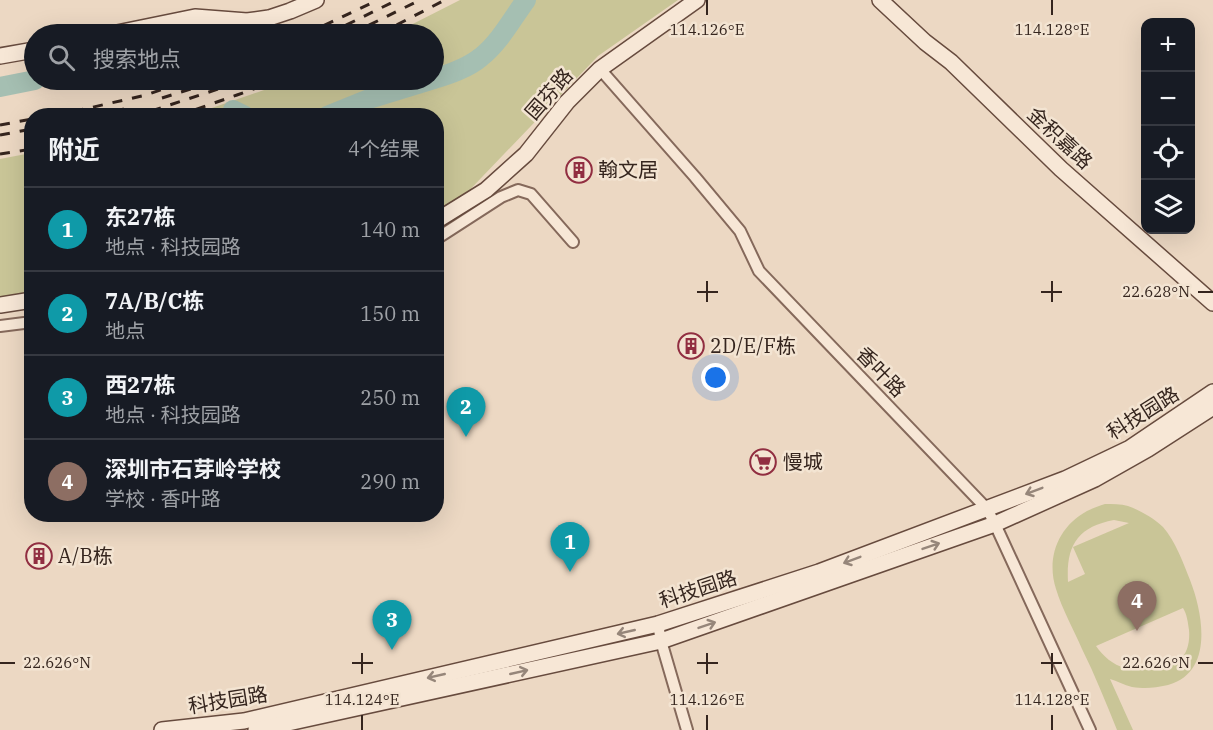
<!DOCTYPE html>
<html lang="zh">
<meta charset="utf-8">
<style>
body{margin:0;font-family:"IBM Plex Serif","Noto Sans SC",serif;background:#242831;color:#f1f3f6}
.controls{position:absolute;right:18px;top:18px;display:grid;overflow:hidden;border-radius:12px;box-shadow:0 6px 24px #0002}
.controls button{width:54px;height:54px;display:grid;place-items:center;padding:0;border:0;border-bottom:2px solid #363941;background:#171b24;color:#f1f3f6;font:30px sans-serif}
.you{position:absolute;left:716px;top:378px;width:21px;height:21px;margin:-15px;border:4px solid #fff;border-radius:50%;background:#1a73e8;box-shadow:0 0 0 9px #1a73e833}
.badge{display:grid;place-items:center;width:39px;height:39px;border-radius:50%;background:#1a73e8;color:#fff;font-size:20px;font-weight:700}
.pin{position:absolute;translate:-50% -50px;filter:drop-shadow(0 2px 3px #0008)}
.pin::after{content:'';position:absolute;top:32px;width:21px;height:18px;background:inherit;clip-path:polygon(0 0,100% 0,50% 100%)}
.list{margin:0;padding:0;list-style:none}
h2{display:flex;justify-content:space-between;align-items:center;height:78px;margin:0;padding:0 24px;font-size:26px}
h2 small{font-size:20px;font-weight:400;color:#9ea1a6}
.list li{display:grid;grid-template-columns:39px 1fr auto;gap:18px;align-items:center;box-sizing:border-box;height:84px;padding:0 24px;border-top:2px solid #363941}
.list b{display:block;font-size:22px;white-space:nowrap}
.list p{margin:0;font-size:20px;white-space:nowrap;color:#9ea1a6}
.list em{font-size:20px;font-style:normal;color:#9ea1a6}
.icon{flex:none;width:33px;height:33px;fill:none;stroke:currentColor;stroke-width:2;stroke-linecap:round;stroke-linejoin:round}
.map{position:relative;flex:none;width:1213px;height:730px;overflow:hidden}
.search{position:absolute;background:#171b24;box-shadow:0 6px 24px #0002;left:24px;top:24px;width:420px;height:66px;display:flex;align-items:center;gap:15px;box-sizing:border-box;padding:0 21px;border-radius:33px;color:#9ea1a6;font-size:22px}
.panel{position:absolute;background:#171b24;box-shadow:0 6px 24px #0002;left:24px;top:108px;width:420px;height:414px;border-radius:24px}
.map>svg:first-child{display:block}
.green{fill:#c9c597;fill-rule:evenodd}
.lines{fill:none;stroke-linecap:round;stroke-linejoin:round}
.river{stroke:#a5bfb2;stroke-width:20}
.street-casing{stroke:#85695b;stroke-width:14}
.secondary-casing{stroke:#674b3e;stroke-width:18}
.street{stroke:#f7e7d6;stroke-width:10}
.secondary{stroke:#f7e7d6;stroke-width:15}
.rail{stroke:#35251e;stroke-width:3;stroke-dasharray:10 10;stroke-linecap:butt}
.oneway{stroke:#96867a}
.ticks{fill:none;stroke:#35251e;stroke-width:2}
.labels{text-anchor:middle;stroke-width:5;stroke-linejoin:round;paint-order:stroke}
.street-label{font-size:20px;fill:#35251e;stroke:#f3e4d2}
.poi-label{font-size:20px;fill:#35251e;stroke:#f3e4d2;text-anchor:start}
.ticks-label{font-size:15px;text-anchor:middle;fill:#35251e;stroke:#f3e4d2;stroke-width:5;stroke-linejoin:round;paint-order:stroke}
</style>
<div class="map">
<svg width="1213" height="730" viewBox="0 0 1213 730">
<rect width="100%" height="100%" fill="#ecd8c3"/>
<g class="green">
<path d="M460 0H678L598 56 461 199 437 210 436 116H186L206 110 293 80H434V34H393Z"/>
<path d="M31 153V293L0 297V159Z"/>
<path d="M1105 504C1112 504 1121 504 1128 506 1139 510 1154 518 1163 527 1175 540 1184 565 1190 580 1204 616 1213 673 1168 685 1154 688 1146 689 1132 687 1124 685 1117 681 1110 679L1133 730H1117C1106 703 1095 675 1082 649 1074 630 1062 609 1056 589 1046 558 1058 527 1087 511 1093 508 1099 506 1105 504ZM1114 520 1129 523 1073 547 1085 574 1068 582C1066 546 1077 527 1114 520ZM1183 608C1187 614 1188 623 1189 630 1190 640 1188 654 1179 660 1168 667 1138 672 1125 668 1113 665 1103 656 1096 646Z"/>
</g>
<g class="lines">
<g class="river">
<path d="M434 79C450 74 468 68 481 57 500 42 512 19 526 0"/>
<path d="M0 87 35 80"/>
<path d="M233 110 245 116"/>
<path d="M327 116 369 99 431 80"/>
</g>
<g class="street-casing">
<g id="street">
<path d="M600 69 695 177 740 231 759 271 987 509 995 524 1090 730"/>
<path d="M436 239 501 197 518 190 531 194 573 242"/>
<path d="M0 326 32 322"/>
<path d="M658 624 661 641 687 730"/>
</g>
</g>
<g class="secondary-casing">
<g id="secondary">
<path d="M880 0 925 42 951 62 1061 169 1213 303"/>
<path d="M112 34 195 17 247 21 269 18 290 11 316 0"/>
<path d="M0 56 34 50"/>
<path d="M436 221 486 190 526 154 567 102 600 69 697 0"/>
<path d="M0 305 32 300"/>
<path d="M162 730 244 721 658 624 819 572 1065 479 1130 448 1213 392"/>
<path d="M256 730 661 641 995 524 1095 479 1148 449 1213 407"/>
</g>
</g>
<use href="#street" class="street"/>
<use href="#secondary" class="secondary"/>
<g class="rail">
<path d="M306 34 378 0"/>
<path d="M328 34 397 0"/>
<path d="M351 34 420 0"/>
<path d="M379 34 445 0"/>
<path d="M162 98 219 80"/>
<path d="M54 116 146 95 189 80"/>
<path d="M96 116 124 109"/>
<path d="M132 116 148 112 246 80"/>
<path d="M177 116 237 95 278 80"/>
<path d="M0 125 32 119"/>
<path d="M0 135 32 129"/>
<path d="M0 154 32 149"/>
</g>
</g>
<defs><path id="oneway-shaft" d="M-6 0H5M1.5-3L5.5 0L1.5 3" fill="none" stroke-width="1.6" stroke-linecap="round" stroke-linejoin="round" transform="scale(1.5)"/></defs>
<g class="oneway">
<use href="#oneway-shaft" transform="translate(1034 491) rotate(159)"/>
<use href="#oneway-shaft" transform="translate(931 546) rotate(-19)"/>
<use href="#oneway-shaft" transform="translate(852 560) rotate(159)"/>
<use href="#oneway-shaft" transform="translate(707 625) rotate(-19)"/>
<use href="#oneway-shaft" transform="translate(626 632) rotate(167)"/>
<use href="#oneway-shaft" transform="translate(519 672) rotate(-13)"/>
<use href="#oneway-shaft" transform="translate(436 676) rotate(167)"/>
</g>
<path class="ticks" d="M707 0V15M1052 0V15M707 281V302M1052 281V302M697 292H718M1041 292H1062M1198 292H1213M362 653V674M707 653V674M1052 653V674M0 663H15M352 663H373M697 663H718M1041 663H1062M1198 663H1213M362 715V730M707 715V730M1052 715V730"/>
<defs>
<g id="building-ring" transform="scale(1.35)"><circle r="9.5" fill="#f3e4d2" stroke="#912e41" stroke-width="1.5"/><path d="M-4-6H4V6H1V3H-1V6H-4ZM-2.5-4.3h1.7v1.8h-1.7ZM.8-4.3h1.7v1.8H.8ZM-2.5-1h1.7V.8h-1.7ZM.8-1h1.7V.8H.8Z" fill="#912e41"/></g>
<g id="supermarket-ring" transform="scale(1.35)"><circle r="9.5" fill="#f3e4d2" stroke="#912e41" stroke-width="1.5"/><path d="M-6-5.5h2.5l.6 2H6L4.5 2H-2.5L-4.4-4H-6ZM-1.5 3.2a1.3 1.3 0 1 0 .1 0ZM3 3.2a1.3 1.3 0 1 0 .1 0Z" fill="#912e41"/></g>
</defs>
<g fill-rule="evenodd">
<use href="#building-ring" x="579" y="170"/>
<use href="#building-ring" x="691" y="346"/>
<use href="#supermarket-ring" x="763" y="462"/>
<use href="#building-ring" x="39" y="556"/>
</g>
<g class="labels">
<g class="street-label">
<text transform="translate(549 94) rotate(-49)" y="7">国芬路</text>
<text transform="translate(1060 138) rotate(43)" y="7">金积嘉路</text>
<text transform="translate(881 372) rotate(46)" y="7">香叶路</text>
<text transform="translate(1143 413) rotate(-32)" y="7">科技园路</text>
<text transform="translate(698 589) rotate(-18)" y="7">科技园路</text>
<text transform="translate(228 700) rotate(-9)" y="7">科技园路</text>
</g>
<g class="poi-label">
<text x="598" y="177">翰文居</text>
<text x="710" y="353">2D/E/F栋</text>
<text x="783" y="469">慢城</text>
<text x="58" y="563">A/B栋</text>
</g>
</g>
<g class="ticks-label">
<text x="707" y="35">114.126°E</text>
<text x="1052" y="35">114.128°E</text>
<text x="1156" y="297">22.628°N</text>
<text x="57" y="668">22.626°N</text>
<text x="1156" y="668">22.626°N</text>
<text x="362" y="705">114.124°E</text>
<text x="707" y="705">114.126°E</text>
<text x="1052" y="705">114.128°E</text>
</g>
</svg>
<div class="controls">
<button>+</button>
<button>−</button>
<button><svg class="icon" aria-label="locate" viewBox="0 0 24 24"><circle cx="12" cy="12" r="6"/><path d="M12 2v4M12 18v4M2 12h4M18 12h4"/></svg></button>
<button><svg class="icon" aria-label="layers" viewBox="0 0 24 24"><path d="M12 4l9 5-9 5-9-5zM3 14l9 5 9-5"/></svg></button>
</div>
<div class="you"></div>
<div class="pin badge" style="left:570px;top:572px;background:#0f9aa8">1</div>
<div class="pin badge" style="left:466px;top:437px;background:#0f9aa8">2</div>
<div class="pin badge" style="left:392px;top:650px;background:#0f9aa8">3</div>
<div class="pin badge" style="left:1137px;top:631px;background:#8d6e63">4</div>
<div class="search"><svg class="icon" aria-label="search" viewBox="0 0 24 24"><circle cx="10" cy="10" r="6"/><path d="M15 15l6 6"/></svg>搜索地点</div>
<section class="panel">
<h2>附近<small>4个结果</small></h2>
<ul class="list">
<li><span class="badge" style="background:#0f9aa8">1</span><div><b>东27栋</b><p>地点 · 科技园路</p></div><em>140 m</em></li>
<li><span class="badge" style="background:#0f9aa8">2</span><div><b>7A/B/C栋</b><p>地点</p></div><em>150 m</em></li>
<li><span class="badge" style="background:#0f9aa8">3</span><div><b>西27栋</b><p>地点 · 科技园路</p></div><em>250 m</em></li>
<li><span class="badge" style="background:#8d6e63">4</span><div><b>深圳市石芽岭学校</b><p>学校 · 香叶路</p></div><em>290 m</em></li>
</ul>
</section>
</div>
